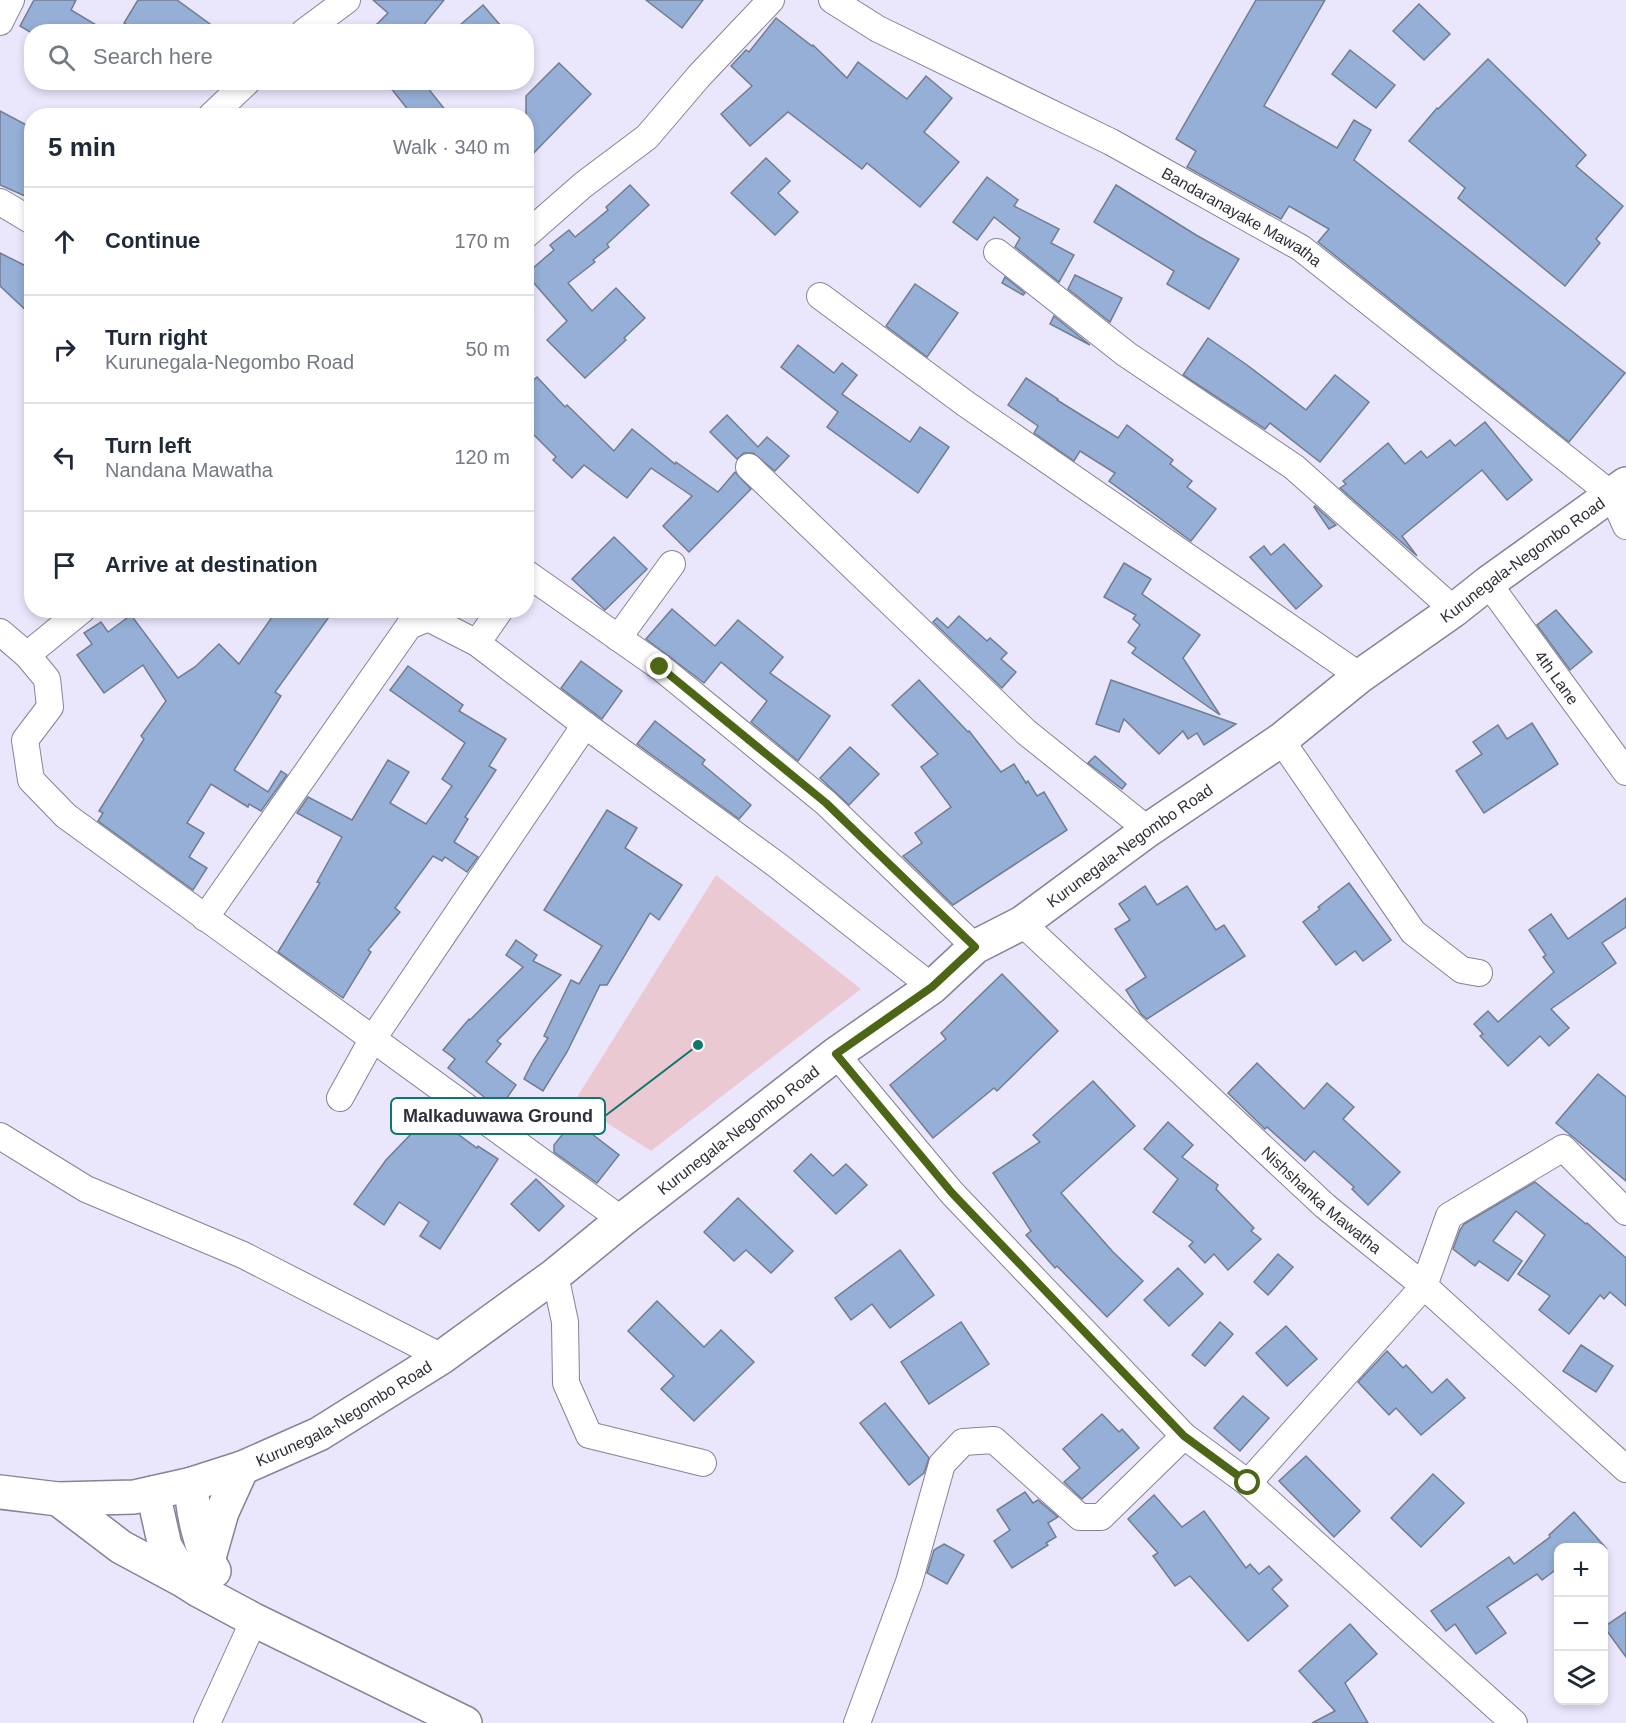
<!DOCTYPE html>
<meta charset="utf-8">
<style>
body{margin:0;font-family:Helvetica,sans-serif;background:#f2f2f3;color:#1f2937}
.controls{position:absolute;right:18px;bottom:18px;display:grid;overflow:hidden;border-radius:12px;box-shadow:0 3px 9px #0003}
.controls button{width:54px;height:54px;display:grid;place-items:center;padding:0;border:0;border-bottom:2px solid #e0e1e3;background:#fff;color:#1f2937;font:30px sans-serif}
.stop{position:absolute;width:18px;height:18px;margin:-14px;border:4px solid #4d6616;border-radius:50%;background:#fff}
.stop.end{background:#4d6616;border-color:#fff;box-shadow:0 2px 6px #0008}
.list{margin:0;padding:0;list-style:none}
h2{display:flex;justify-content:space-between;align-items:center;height:78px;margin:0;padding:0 24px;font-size:26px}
h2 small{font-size:20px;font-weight:400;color:#747a83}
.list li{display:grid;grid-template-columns:39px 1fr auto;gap:18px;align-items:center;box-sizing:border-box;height:108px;padding:0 24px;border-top:2px solid #e0e1e3}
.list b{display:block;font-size:22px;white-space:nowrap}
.list p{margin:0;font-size:20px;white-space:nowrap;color:#747a83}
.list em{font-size:20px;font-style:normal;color:#747a83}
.icon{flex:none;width:33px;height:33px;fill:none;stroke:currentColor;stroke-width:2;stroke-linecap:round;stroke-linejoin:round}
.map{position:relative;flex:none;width:1626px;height:1723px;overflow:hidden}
.search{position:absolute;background:#fff;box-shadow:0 3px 9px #0003;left:24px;top:24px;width:510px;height:66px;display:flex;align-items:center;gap:15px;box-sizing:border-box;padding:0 21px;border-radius:24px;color:#747a83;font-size:22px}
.panel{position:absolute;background:#fff;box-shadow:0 3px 9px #0003;left:24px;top:108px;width:510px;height:510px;border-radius:24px}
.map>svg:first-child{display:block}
.green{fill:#ebc9d3}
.building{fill:#96afd6;stroke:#707d92;stroke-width:1.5}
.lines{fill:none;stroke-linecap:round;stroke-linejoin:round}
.minor-casing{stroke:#858299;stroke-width:28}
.tertiary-casing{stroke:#858299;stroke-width:36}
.primary-casing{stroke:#858299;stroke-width:36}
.minor{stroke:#fff;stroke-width:26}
.tertiary{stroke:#fff;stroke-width:33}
.primary{stroke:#fff;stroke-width:33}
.route{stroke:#4d6616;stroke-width:8}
.labels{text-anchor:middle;stroke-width:4.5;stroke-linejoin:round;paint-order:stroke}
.street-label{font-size:16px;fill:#302f38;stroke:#fff}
.leader{fill:none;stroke:#0f766e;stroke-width:2}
.callout-dot{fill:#0f766e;stroke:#fff;stroke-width:2}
.callout{fill:#fff;stroke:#0f766e;stroke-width:2}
.callout-label{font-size:18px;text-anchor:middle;font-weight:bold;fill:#302f38}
</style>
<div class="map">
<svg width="1626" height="1723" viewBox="0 0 1626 1723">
<rect width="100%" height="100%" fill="#eae7fc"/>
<path class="green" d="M716 875 861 989 651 1151 574 1102Z"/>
<g class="building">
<path d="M34 0H76L71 10 108 32H30L20 26Z"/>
<path d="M138 0H177L221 32H138L124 23Z"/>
<path d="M373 0H444L418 32H369L388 13Z"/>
<path d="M646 0H703L682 28Z"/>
<path d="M1256 0H1325L1264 106 1337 148 1354 120 1371 130 1354 160 1625 373 1569 442 1318 242 1329 229 1289 206 1281 219 1187 167 1196 151 1176 139Z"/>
<path d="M1419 4 1450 34 1424 60 1393 31Z"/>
<path d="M483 5 506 32H452Z"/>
<path d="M776 18 812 46 813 45 847 78 858 62 907 99 926 76 952 98 924 132 959 162 920 207 867 163 862 169 788 112 750 146 721 114 752 86 731 66 746 50 749 52Z"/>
<path d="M1350 50 1395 85 1376 108 1332 74Z"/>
<path d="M1488 59 1586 155 1576 166 1623 206 1596 239 1600 243 1565 286 1458 198 1465 188 1409 141 1437 108 1438 109Z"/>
<path d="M559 63 591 94 526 161V96Z"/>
<path d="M386 82H423L450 116H413Z"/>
<path d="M0 111 32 128V199L0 185Z"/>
<path d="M766 158 790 181 778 193 798 212 775 235 731 193Z"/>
<path d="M987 177 1018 200 1014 206 1059 229 1051 243 1074 255 1059 282 1015 247 1020 238 994 217 977 240 953 222Z"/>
<path d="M630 185 649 205 607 244 609 247 593 260 595 262 568 283 592 311 616 288 645 318 624 338 626 340 585 378 547 340 567 321 526 274 554 250 550 245 569 230 575 237 608 210 606 207Z"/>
<path d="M1116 185 1196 235 1239 259 1209 309 1167 284 1174 271 1094 222Z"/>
<path d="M0 253 32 269V316L0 286Z"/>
<path d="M1075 275 1122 298 1110 322 1068 289Z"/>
<path d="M1005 277 1025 293 1023 295 1002 283Z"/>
<path d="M915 284 958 313 927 357 886 326Z"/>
<path d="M1054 316 1090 345 1050 324Z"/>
<path d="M1208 338 1247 365 1306 410 1335 375 1369 402 1320 462 1270 423 1265 429 1183 375Z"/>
<path d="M798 345 834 373 842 363 857 375 842 394 910 442 920 427 949 447 918 493 827 427 838 412 781 367Z"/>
<path d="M537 377 565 407 567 405 614 451 632 429 675 464 676 462 718 492 735 472 751 489 689 552 663 526 692 496 651 468 627 498 584 465 572 478 553 460 556 457 526 427V387Z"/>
<path d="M1026 378 1058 399 1057 400 1118 438 1127 425 1173 460 1170 464 1192 481 1187 487 1216 509 1191 541 1109 481 1115 473 1080 451 1074 461 1034 433 1038 426 1008 405Z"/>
<path d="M727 415 758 447 767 437 789 456 775 471 753 453H744L737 459 710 432Z"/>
<path d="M1485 422 1532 480 1507 500 1482 470 1402 536 1417 556 1340 488 1346 484 1343 481 1388 443 1405 464 1421 451 1427 458 1450 440 1455 446Z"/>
<path d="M1315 506 1336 525 1329 529 1314 507Z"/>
<path d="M614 537 647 569 605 610 572 579Z"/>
<path d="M1284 544 1322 586 1296 609 1250 557 1264 546 1271 555Z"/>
<path d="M1124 563 1151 579 1142 594 1200 635 1183 658 1220 715 1132 653 1136 648 1128 642 1140 625 1133 619 1136 615 1104 597Z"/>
<path d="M672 609 715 646 738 620 783 657 770 673 830 716 798 761 751 722 767 701 721 662 704 683 646 639Z"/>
<path d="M277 610H334L275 692 281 696 234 770 268 792 281 771 287 775 261 811 249 804 248 807 211 784 187 823 204 833 189 857 207 868 193 890 98 821 103 813 99 811 144 739 141 736 166 701 143 665 104 693 77 655 92 644 84 633 101 622 108 632 131 615 178 678 195 667 219 644 239 664Z"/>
<path d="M1556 610 1592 652 1570 670 1537 625Z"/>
<path d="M959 616 987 641 990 638 1007 653 1001 659 1016 672 1002 688 933 622 937 618 948 628Z"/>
<path d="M581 661 622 691 602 719 561 688Z"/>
<path d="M408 666 463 705 459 711 506 739 489 766 496 770 465 817 468 819 454 842 478 857 467 872 445 857 442 861 433 856 395 908 400 912 368 950 371 952 343 998 278 952 320 883 317 882 342 837 297 813 308 797 352 820 388 760 409 772 390 803 426 824 452 786 442 779 465 743 390 690Z"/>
<path d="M919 680 968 732 969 731 1001 772 1014 764 1026 783 1028 781 1037 796 1044 792 1067 830 953 905 903 856 922 843 915 833 951 807 921 767 938 754 892 705Z"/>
<path d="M1111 680 1236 724 1204 745 1197 733 1188 739 1183 731 1159 754 1124 719 1119 732 1096 724Z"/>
<path d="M655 721 705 760 702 764 751 805 739 819 637 744Z"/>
<path d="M1532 723 1558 764 1484 813 1456 771 1482 754 1473 742 1498 725 1507 739Z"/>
<path d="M850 747 879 774 849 805 820 778Z"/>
<path d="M1095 756 1126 784 1122 789 1088 763Z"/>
<path d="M607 810 637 828 625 848 682 885 659 920 650 913 607 985H600L567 1052 543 1091 524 1079 533 1061 548 1038 544 1036 571 980 579 984 602 946 544 910Z"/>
<path d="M1349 883 1391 940 1363 961 1355 951 1336 965 1303 922 1320 909 1318 907Z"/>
<path d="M1145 886 1157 905 1187 886 1216 930 1224 925 1245 956 1147 1019 1141 1014 1126 990 1146 977 1115 929 1130 920 1119 904Z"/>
<path d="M1626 898V927L1602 943 1616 963 1551 1009 1569 1028 1549 1046 1540 1036 1508 1066 1480 1036 1483 1034 1474 1024 1488 1011 1498 1022 1554 972 1543 957 1546 955 1529 930 1551 914 1568 939Z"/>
<path d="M516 940 537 955 533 961 561 975 497 1041 501 1044 486 1062 516 1085 499 1109 448 1068 455 1059 443 1050 469 1019 470 1020 523 967 506 955Z"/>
<path d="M1002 974 1058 1031 997 1091 994 1088 933 1138 890 1085 946 1039 941 1033Z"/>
<path d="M1257 1063 1304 1109 1327 1083 1354 1107 1343 1119 1400 1172 1368 1205 1352 1189 1354 1187 1314 1151 1305 1161 1267 1127 1265 1129 1228 1093Z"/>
<path d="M1598 1074 1626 1097V1181L1556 1123Z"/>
<path d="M1093 1081 1135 1126 1061 1193 1113 1252 1143 1281 1107 1317 1057 1266 1055 1268 1026 1235 1031 1231 993 1173 1040 1142 1033 1135Z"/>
<path d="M412 1103 436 1122 437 1119 477 1148 478 1146 498 1159 440 1249 420 1236 429 1222 399 1202 384 1225 354 1204 386 1160 411 1134 396 1123Z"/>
<path d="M574 1120 619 1155 597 1183 554 1152V1145Z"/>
<path d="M1168 1122 1193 1145 1182 1157 1218 1185 1216 1189 1254 1228 1251 1231 1261 1239 1228 1270 1214 1254 1205 1263 1189 1246 1193 1242 1153 1212 1178 1179 1144 1149Z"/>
<path d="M811 1154 833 1176 846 1164 867 1185 836 1214 794 1171Z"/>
<path d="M536 1179 564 1206 539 1231 511 1204Z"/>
<path d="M1535 1182 1586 1224 1587 1223 1626 1258V1306L1610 1292 1604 1299 1600 1295 1569 1334 1539 1310 1550 1296 1518 1274 1545 1235 1516 1211 1493 1241 1522 1261 1508 1281 1479 1261 1475 1266 1453 1249 1460 1230 1464 1224Z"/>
<path d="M738 1198 793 1251 771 1273 746 1250 734 1261 704 1232Z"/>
<path d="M900 1250 934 1295 890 1328 872 1304 851 1320 835 1298Z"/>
<path d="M1278 1254 1293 1267 1268 1295 1254 1282Z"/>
<path d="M1178 1268 1203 1294 1169 1326 1144 1300Z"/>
<path d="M657 1301 704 1347 721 1330 754 1362 694 1421 661 1389 674 1376 628 1331Z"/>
<path d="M961 1322 989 1364 929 1404 901 1362Z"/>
<path d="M1220 1322 1233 1334 1205 1366 1192 1355Z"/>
<path d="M1286 1326 1317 1359 1287 1386 1256 1353Z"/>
<path d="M1581 1345 1613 1366 1596 1392 1563 1371Z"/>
<path d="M1387 1351 1403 1368 1406 1365 1432 1393 1447 1379 1465 1398 1421 1435 1396 1408 1389 1415 1358 1382Z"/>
<path d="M1243 1396 1269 1418 1240 1451 1214 1428Z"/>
<path d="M885 1403 929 1458 924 1473 909 1485 860 1423Z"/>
<path d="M1102 1414 1119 1432 1122 1429 1139 1448 1082 1499 1064 1482 1080 1468 1063 1449Z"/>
<path d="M1306 1456 1360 1511 1334 1537 1279 1481Z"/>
<path d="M1433 1474 1464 1503 1421 1547 1391 1518Z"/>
<path d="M1025 1492 1033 1503 1038 1500 1058 1517 1048 1523 1056 1537 1046 1543 1048 1545 1012 1568 994 1541 1010 1530 997 1510Z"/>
<path d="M1154 1495 1182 1527 1204 1511 1246 1568 1250 1564 1259 1574 1269 1566 1282 1580 1272 1589 1288 1606 1248 1641 1190 1576 1175 1586 1153 1556 1158 1553 1128 1519Z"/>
<path d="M1574 1512 1606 1548H1558V1568L1542 1580 1537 1574 1487 1607 1506 1633 1476 1654 1455 1624 1446 1631 1431 1611 1509 1557 1514 1564 1550 1537 1549 1535Z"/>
<path d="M944 1544 964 1555 947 1584 927 1573 934 1550Z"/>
<path d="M1626 1612V1657L1604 1627Z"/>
<path d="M1350 1624 1377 1654 1345 1683 1368 1723H1312L1335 1711 1299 1671Z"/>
</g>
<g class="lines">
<g class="minor-casing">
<g id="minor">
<path id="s1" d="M832 0 878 29 1111 142 1301 248 1612 495 1626 526"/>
<path d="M0 22 11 0"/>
<path d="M304 32 347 0"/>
<path d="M211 116 247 82"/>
<path d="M0 202 32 221"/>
<path d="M526 235 583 185 647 137 699 76 771 0"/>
<path d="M997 252 1126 354 1294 467 1454 610"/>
<path d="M820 296 966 404 1360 676"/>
<path d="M749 467 1026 732 1148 830"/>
<path d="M526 573 660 667 826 803 975 947"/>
<path id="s2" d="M1488 583 1626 772"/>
<path d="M82 610 27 655 47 679 50 707 25 740 31 780 66 816 622 1220"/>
<path d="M0 632 27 655"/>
<path d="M618 638 672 564"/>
<path d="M477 643 500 610"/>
<path d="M1281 740 1413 932 1462 970 1479 973"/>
<path d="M205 918 409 626 428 618 477 643 585 725 777 865 932 987"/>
<path id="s3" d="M1022 923 1325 1206 1424 1286 1626 1469"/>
<path d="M836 1054 952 1193 1184 1436 1248 1483 1514 1723"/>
<path d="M340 1098 372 1040 585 725"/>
<path d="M0 1136 86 1189 243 1255 442 1357"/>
<path d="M555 1275 565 1322 566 1383 589 1435 703 1463"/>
<path d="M1248 1483 1424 1286 1449 1216 1563 1148 1626 1212"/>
<path d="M207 1723 254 1620"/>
<path d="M857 1723 909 1582 942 1464 963 1442 994 1440 1080 1517H1101L1184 1436"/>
</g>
</g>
<g class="tertiary-casing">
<g id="tertiary">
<path d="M192 1484C191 1509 201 1550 214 1571"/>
<path d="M153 1493 165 1546 186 1582 200 1591 254 1620 465 1723"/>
</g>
</g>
<g class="primary-casing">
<g id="primary">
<path id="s4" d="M0 1492 58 1499 134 1497 192 1484 242 1468 319 1434 442 1357 555 1275 622 1220 836 1054 932 987 975 947 1022 923 1148 830 1281 740 1360 676 1454 610 1488 583 1626 484"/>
<path d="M58 1499 121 1547 186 1582"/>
<path d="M208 1561 222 1512 242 1468"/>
</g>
</g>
<use href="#minor" class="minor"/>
<use href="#tertiary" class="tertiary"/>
<use href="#primary" class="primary"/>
</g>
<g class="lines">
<path class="route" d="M660 667 826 803 975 947 932 987 836 1054 952 1193 1184 1436 1248 1483"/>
</g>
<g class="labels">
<g class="street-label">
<text dy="6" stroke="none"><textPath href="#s1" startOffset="464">Bandaranayake Mawatha</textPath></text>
<text dy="6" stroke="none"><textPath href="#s4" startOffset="1820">Kurunegala-Negombo Road</textPath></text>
<text dy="6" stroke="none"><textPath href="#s2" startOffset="117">4th Lane</textPath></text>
<text dy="6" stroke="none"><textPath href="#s4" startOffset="1334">Kurunegala-Negombo Road</textPath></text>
<text dy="6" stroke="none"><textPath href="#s4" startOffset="849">Kurunegala-Negombo Road</textPath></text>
<text dy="6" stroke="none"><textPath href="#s3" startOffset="408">Nishshanka Mawatha</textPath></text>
<text dy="6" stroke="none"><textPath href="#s4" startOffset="362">Kurunegala-Negombo Road</textPath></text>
</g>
</g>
<path class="leader" d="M698 1045L605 1116"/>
<circle class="callout-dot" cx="698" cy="1045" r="6"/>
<rect class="callout" x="391" y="1098" width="214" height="36" rx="6"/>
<g class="callout-label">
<text x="498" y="1122">Malkaduwawa Ground</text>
</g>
</svg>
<div class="controls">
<button>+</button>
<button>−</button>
<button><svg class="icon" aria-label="layers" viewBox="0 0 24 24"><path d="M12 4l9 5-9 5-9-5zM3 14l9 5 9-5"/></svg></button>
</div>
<div class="stop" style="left:1248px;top:1483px"></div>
<div class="stop end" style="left:660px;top:667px"></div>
<div class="search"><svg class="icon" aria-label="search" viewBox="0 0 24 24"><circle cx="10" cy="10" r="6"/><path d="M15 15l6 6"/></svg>Search here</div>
<section class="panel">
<h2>5 min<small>Walk · 340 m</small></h2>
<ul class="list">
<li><svg class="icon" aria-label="ahead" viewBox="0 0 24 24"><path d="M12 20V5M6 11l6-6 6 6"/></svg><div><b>Continue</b></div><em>170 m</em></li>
<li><svg class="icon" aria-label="right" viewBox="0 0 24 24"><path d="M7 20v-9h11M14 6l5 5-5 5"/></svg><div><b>Turn right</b><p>Kurunegala-Negombo Road</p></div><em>50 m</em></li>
<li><svg class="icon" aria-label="left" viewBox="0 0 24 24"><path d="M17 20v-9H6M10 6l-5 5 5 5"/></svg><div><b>Turn left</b><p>Nandana Mawatha</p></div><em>120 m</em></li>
<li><svg class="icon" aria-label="arrive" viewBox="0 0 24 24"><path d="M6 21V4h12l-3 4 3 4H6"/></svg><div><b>Arrive at destination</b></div></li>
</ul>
</section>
</div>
